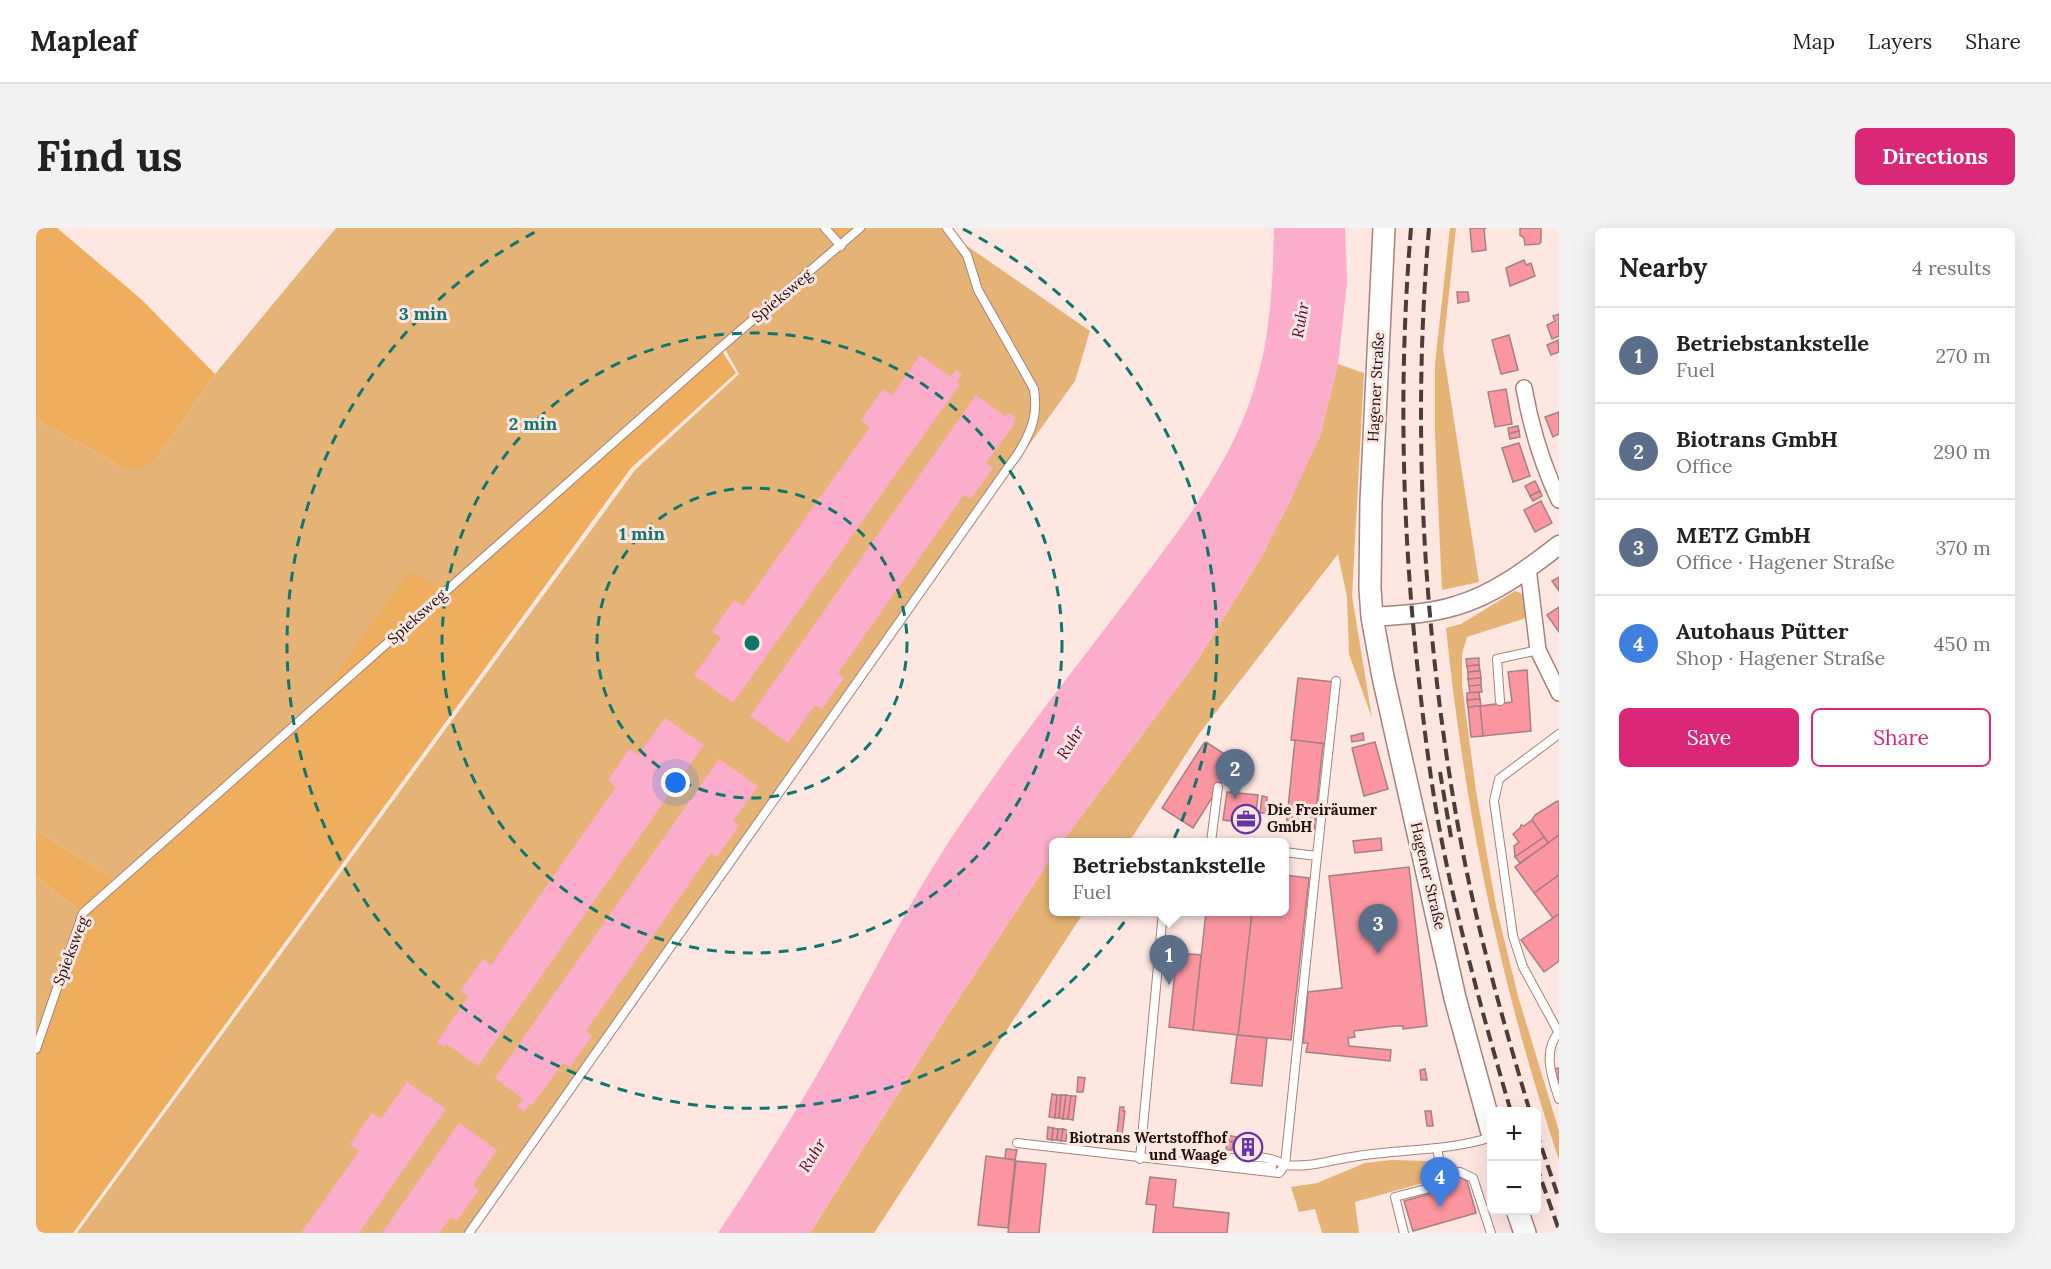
<!DOCTYPE html>
<meta charset="utf-8">
<style>
body{margin:0;font-family:Lora,serif;background:#f2f2f2;color:#222}
.controls{position:absolute;right:18px;bottom:18px;display:grid;overflow:hidden;border-radius:9px;box-shadow:0 6px 24px #0002}
.controls button{width:54px;height:54px;display:grid;place-items:center;padding:0;border:0;border-bottom:2px solid #e0e0e0;background:#fff;color:#222;font:30px sans-serif}
.you{position:absolute;left:640px;top:555px;width:21px;height:21px;margin:-15px;border:4px solid #fff;border-radius:50%;background:#1a73e8;box-shadow:0 0 0 9px #1a73e833}
.badge{display:grid;place-items:center;width:39px;height:39px;border-radius:50%;background:#db2777;color:#fff;font-size:20px;font-weight:700}
.pin{position:absolute;translate:-50% -50px;filter:drop-shadow(0 2px 3px #0008)}
.pin::after{content:'';position:absolute;top:32px;width:21px;height:18px;background:inherit;clip-path:polygon(0 0,100% 0,50% 100%)}
.popup{position:absolute;left:1013px;top:610px;width:240px;height:78px;box-sizing:border-box;display:grid;place-content:center;border-radius:9px;background:#fff;filter:drop-shadow(0 2px 4px #0005);font-size:20px;white-space:nowrap;color:#767676}
.popup b{font-size:22px;color:#222}
.popup::after{content:'';position:absolute;left:50%;top:100%;margin-left:-12px;border:12px solid transparent;border-top-color:#fff}
.list{margin:0;padding:0;list-style:none}
h2{display:flex;justify-content:space-between;align-items:center;height:78px;margin:0;padding:0 24px;font-size:26px}
h2 small{font-size:20px;font-weight:400;color:#767676}
.list li{display:grid;grid-template-columns:39px 1fr auto;gap:18px;align-items:center;box-sizing:border-box;height:96px;padding:0 24px;border-top:2px solid #e0e0e0}
.list b{display:block;font-size:22px;white-space:nowrap}
.list p{margin:0;font-size:20px;white-space:nowrap;color:#767676}
.list em{font-size:20px;font-style:normal;color:#767676}
.actions{display:flex;gap:12px;padding:18px 24px}
.actions a{flex:1;padding:14px 0;border:2px solid #db2777;border-radius:9px;text-align:center;font-size:21px;color:#db2777}
.actions .main{background:#db2777;color:#fff}
.map{position:relative;flex:none;width:1523px;height:1005px;overflow:hidden;border-radius:9px}
header{display:flex;align-items:center;gap:36px;box-sizing:border-box;height:84px;padding:0 30px;background:#fff;border-bottom:2px solid #e0e0e0}
header strong{font-size:28px}
nav{display:flex;gap:33px;margin-inline-start:auto;font-size:21px}
.intro{display:flex;align-items:center;justify-content:space-between;box-sizing:border-box;height:144px;padding:0 36px}
h1{margin:0;font-size:42px}
.button{padding:15px 27px;border-radius:9px;background:#db2777;color:#fff;font-size:21px;font-weight:700}
main{display:flex;gap:36px;padding:0 36px}
aside{flex:1;background:#fff;border-radius:9px;box-shadow:0 6px 24px #0002}
.map>svg:first-child{display:block}
.green{fill:#e6b376}
.forest{fill:#eeae5e}
.water{fill:#fbadcb}
.building{fill:#fb95a0;stroke:#a48183;stroke-width:1.5}
.lines{fill:none;stroke-linecap:round;stroke-linejoin:round}
.service-casing{stroke:#a5837b;stroke-width:10}
.minor-casing{stroke:#a5837b;stroke-width:18}
.tertiary-casing{stroke:#a5837b;stroke-width:21}
.secondary-casing{stroke:#a5837b;stroke-width:24}
.service{stroke:#fff;stroke-width:8}
.minor{stroke:#fff;stroke-width:15}
.tertiary{stroke:#fff;stroke-width:18}
.secondary{stroke:#fff;stroke-width:21}
.rail{stroke:#4c3d3a;stroke-width:4;stroke-dasharray:12 6;stroke-linecap:butt}
.ring{fill:none;stroke:#0f766e;stroke-width:3;stroke-dasharray:10 8}
.labels{text-anchor:middle;stroke-width:6;stroke-linejoin:round;paint-order:stroke}
.street-label{font-size:15px;fill:#1f1210;stroke:#fee6e1}
.poi-label{font-size:15px;font-weight:bold;fill:#1f1210;stroke:#fee6e1;text-anchor:start}
.water-label{font-size:16px;font-style:italic;fill:#5c0635;stroke:#fee6e1}
.centre{fill:#0f766e;stroke:#fee6e1;stroke-width:3}
.ring-label{font-size:18px;text-anchor:middle;font-weight:bold;fill:#0f766e;stroke:#fee6e1;stroke-width:6;stroke-linejoin:round;paint-order:stroke}
</style>
<header>
<strong>Mapleaf</strong>
<nav><a>Map</a><a>Layers</a><a>Share</a></nav>
</header>
<div class="intro"><h1>Find us</h1><a class="button">Directions</a></div>
<main>
<div class="map">
<svg width="1523" height="1005" viewBox="0 0 1523 1005">
<rect width="100%" height="100%" fill="#fee6e1"/>
<g class="green">
<path d="M300 0H789L805 18 82 654 0 602V191L86 239 119 233 179 146Z"/>
<path d="M829 0H905L1054 103 1039 153 494 911 431 1005H41L599 242 703 146 689 121Z"/>
<path d="M1414 0H1420L1407 121 1443 354 1406 362 1399 207V136Z"/>
<path d="M1302 136 1328 145 1316 368 1336 490 1313 426 1311 369 1302 326 1163 506 1093 614H1026L1159 436 1226 328 1284 208Z"/>
<path d="M1479 363 1487 366 1490 390 1431 409 1426 426V457L1440 563 1460 678 1482 768 1523 903V932C1464 757 1429 584 1410 400L1425 396Z"/>
<path d="M1017 627 1018 684H1048L838 1005H774L913 785Z"/>
<path d="M0 649 47 685 0 821Z"/>
<path d="M1355 932 1394 933 1397 947 1394 953 1319 974 1323 1005H1286L1279 981 1263 984 1255 959 1281 955 1329 935Z"/>
</g>
<g class="forest">
<path d="M0 0H21L105 71 179 146 119 233 102 242 86 239 0 191Z"/>
<path d="M789 0H824L805 18Z"/>
<path d="M684 120 700 145 595 240 37 1005H0V821L47 685 0 649V602L82 654 273 485 373 344 411 363Z"/>
</g>
<g class="water">
<path d="M1238 0H1309L1311 54 1302 136 1284 208 1253 276 1226 328 1159 436 1026 614H1018L1017 627 913 785 774 1005H682C721 947 758 887 793 826 833 754 869 681 914 612 967 532 1026 457 1084 381 1137 310 1197 238 1221 151 1235 103 1237 50 1238 0Z"/>
<path d="M884 127 915 149 920 142 926 146 921 154 924 156 697 475 658 447 685 410 676 403 698 372 707 378 834 199 825 192 847 161 856 167Z"/>
<path d="M940 167 969 188 973 185 980 189 977 193 979 195 950 235 957 240 935 271 928 267 802 445 808 450 786 481 779 477 752 515 714 488Z"/>
<path d="M629 490 668 517 442 838 411 816 408 819 401 814 432 769 424 763 447 731 455 737 580 559 572 552 593 521 602 527Z"/>
<path d="M683 531 722 558 697 593 703 598 681 629 675 625 550 803 556 808 534 839 527 835 496 877 494 876 488 884 481 879 487 871 459 850Z"/>
<path d="M371 854 410 881 323 1005H265L323 923 314 916 336 885 345 891Z"/>
<path d="M423 895 461 922 437 957 443 962 421 993 415 989 403 1005H346Z"/>
</g>
<g class="building">
<path d="M1434 0H1450L1448 1 1450 22 1436 24Z"/>
<path d="M1484 0H1505V14L1503 16 1489 17 1488 10 1484 7Z"/>
<path d="M1488 32 1490 37 1495 35 1499 48 1474 58 1470 40Z"/>
<path d="M1421 64H1432L1433 73 1422 75Z"/>
<path d="M1523 86V108L1516 111 1511 97 1519 93 1517 88Z"/>
<path d="M1473 107 1482 142 1465 146 1456 112Z"/>
<path d="M1522 112 1523 124 1515 127 1511 117Z"/>
<path d="M1470 161 1476 196 1459 199 1452 164Z"/>
<path d="M1523 184V206L1517 209 1509 189Z"/>
<path d="M1482 198 1483 203 1473 206 1472 200Z"/>
<path d="M1483 203 1484 209 1474 211 1473 206Z"/>
<path d="M1483 215 1494 248 1477 254 1466 220Z"/>
<path d="M1499 253 1504 263 1494 268 1489 258Z"/>
<path d="M1504 263 1506 268 1497 273 1494 268Z"/>
<path d="M1505 273 1516 295 1499 304 1488 282Z"/>
<path d="M1523 349V363L1516 353Z"/>
<path d="M1523 379V404L1511 387Z"/>
<path d="M1443 430V437L1431 438 1430 431Z"/>
<path d="M1443 437 1444 443 1432 444 1431 438Z"/>
<path d="M1491 442 1495 503 1447 508 1444 478 1476 474 1472 444Z"/>
<path d="M1444 443 1445 450 1432 451V444Z"/>
<path d="M1262 450 1298 454 1290 516 1255 512Z"/>
<path d="M1445 450V457L1433 458 1432 451Z"/>
<path d="M1445 457 1446 464 1434 465 1433 458Z"/>
<path d="M1443 464 1444 471 1431 472V465Z"/>
<path d="M1444 471 1445 478 1432 479 1431 472Z"/>
<path d="M1444 478 1447 508 1435 509 1432 479Z"/>
<path d="M1327 505 1328 512 1316 514 1315 508Z"/>
<path d="M1259 512 1290 516 1287 517 1278 602 1250 599Z"/>
<path d="M1170 514 1199 533 1157 600 1126 580 1168 515Z"/>
<path d="M1339 514 1352 561 1328 568 1316 520Z"/>
<path d="M1191 564 1222 567 1219 596 1187 592Z"/>
<path d="M1226 568 1231 569 1230 585H1224Z"/>
<path d="M1521 573 1523 574V607L1512 615 1496 592 1499 587Z"/>
<path d="M1496 592 1508 609 1479 629 1478 618 1483 614 1477 606 1484 600 1485 597 1488 598Z"/>
<path d="M1523 607V647L1498 665 1479 639Z"/>
<path d="M1508 609 1512 615 1484 635 1479 629Z"/>
<path d="M1345 610 1346 622 1319 625 1317 613Z"/>
<path d="M1373 639 1391 798 1367 801V798H1359L1318 803 1319 809 1312 810 1313 818 1355 822 1354 833 1270 824 1272 815H1267L1272 764 1306 760 1293 648Z"/>
<path d="M1248 647 1273 650 1255 812 1202 807 1216 684H1248Z"/>
<path d="M1523 647V686L1517 690 1498 665Z"/>
<path d="M1170 684H1216L1202 807 1157 802Z"/>
<path d="M1523 686V733L1508 744 1485 712Z"/>
<path d="M1141 725 1165 727 1157 802 1133 799Z"/>
<path d="M1201 807 1231 810 1226 858 1195 855Z"/>
<path d="M1523 840V855L1518 841Z"/>
<path d="M1389 841 1391 852H1385L1384 842Z"/>
<path d="M1042 849 1049 850 1047 864H1041Z"/>
<path d="M1016 866 1021 867 1019 890 1013 889Z"/>
<path d="M1021 867H1025L1023 890H1019Z"/>
<path d="M1025 867H1030L1027 891 1023 890Z"/>
<path d="M1030 867 1035 868 1032 891H1027Z"/>
<path d="M1035 868H1040L1037 892 1032 891Z"/>
<path d="M1084 879H1088L1087 883H1089L1086 907 1081 906Z"/>
<path d="M1389 883H1395L1397 898H1391Z"/>
<path d="M1012 899 1017 900 1016 912 1011 911Z"/>
<path d="M1017 900 1022 901 1021 912H1016Z"/>
<path d="M1022 901H1027L1025 913 1021 912Z"/>
<path d="M1027 901 1031 902 1030 913H1025Z"/>
<path d="M1189 907 1201 909V914L1189 912Z"/>
<path d="M1202 912 1223 915 1222 926 1201 923Z"/>
<path d="M1191 914H1197L1196 922H1190Z"/>
<path d="M970 921 981 922 979 932 969 931Z"/>
<path d="M950 928 979 932 972 1000 942 997Z"/>
<path d="M980 933 1010 936 1003 1005H972Z"/>
<path d="M1114 949 1140 952 1137 979 1193 985 1191 1005H1117L1120 977 1110 976Z"/>
<path d="M1424 949 1431 953 1440 985 1377 1003 1368 973 1411 961 1409 953Z"/>
</g>
<g class="lines">
<g class="service-casing">
<g id="service">
<path d="M789 0 805 18"/>
<path d="M1464 473 1461 431 1502 422"/>
<path d="M1175 614 1182 559"/>
<path d="M1248 624 1281 628 1249 937"/>
<path d="M1281 628 1300 453"/>
<path d="M1523 804C1506 823 1516 850 1523 871"/>
<path d="M1523 805 1487 739 1477 708 1458 573 1463 551 1523 506"/>
<path d="M0 821 47 685 684 120 824 0"/>
<path d="M981 915 1243 945 1249 937C1277 940 1296 931 1322 928 1367 921 1413 923 1456 909"/>
<path d="M1401 920 1406 946"/>
<path d="M1104 931 1127 684"/>
<path d="M1166 935C1191 930 1227 923 1249 937"/>
<path d="M1192 937 1200 936 1236 939"/>
<path d="M433 1005 983 224C996 202 1002 187 998 161L942 62 931 27 911 0"/>
<path d="M1368 1005 1359 969 1397 959 1406 946 1424 944 1437 950 1455 1005"/>
</g>
</g>
<g class="minor-casing">
<g id="minor">
<path d="M1488 160C1495 199 1506 236 1523 272"/>
<path d="M1492 340 1502 422 1523 465"/>
</g>
</g>
<g class="tertiary-casing">
<path id="tertiary" d="M1336 389C1364 387 1393 386 1419 378 1458 367 1492 341 1523 317"/>
</g>
<g class="secondary-casing">
<g id="secondary">
<path d="M1348 0 1335 274 1334 360 1336 389 1347 449 1419 770 1456 905"/>
<path d="M1481 982 1489 1005"/>
</g>
</g>
<use href="#service" class="service"/>
<use href="#minor" class="minor"/>
<use href="#tertiary" class="tertiary"/>
<use href="#secondary" class="secondary"/>
<g class="rail">
<path d="M1375 0C1362 154 1366 309 1384 462 1390 516 1397 571 1408 624 1426 712 1450 798 1475 884"/>
<path d="M1393 0C1375 207 1388 416 1426 620 1443 709 1468 796 1494 884"/>
<path d="M1404 544 1416 615"/>
<path d="M1500 903 1523 971"/>
<path d="M1500 937 1523 1002"/>
</g>
</g>
<g class="ring">
<circle cx="716" cy="415" r="155"/>
<circle cx="716" cy="415" r="310"/>
<path d="M927 1A465 465 0 1 1 505 1"/>
</g>
<defs>
<g id="office-ring" transform="scale(1.5)"><circle r="9.5" fill="#fee6e1" stroke="#6533aa" stroke-width="1.5"/><path d="M-6-3h4V-5.5h4V-3h4V5H-6ZM-1-4.5V-3h2v-1.5ZM-6 0V1H6V0Z" fill="#6533aa"/></g>
<g id="building-ring" transform="scale(1.5)"><circle r="9.5" fill="#fee6e1" stroke="#6533aa" stroke-width="1.5"/><path d="M-4-6H4V6H1V3H-1V6H-4ZM-2.5-4.3h1.7v1.8h-1.7ZM.8-4.3h1.7v1.8H.8ZM-2.5-1h1.7V.8h-1.7ZM.8-1h1.7V.8H.8Z" fill="#6533aa"/></g>
</defs>
<g fill-rule="evenodd">
<use href="#office-ring" x="1210" y="591"/>
<use href="#building-ring" x="1212" y="919"/>
</g>
<g class="labels">
<g class="street-label">
<text transform="translate(746 68) rotate(-40)" y="5">Spieksweg</text>
<text transform="translate(1340 159) rotate(-87)" y="5">Hagener Straße</text>
<text transform="translate(381 389) rotate(-42)" y="5">Spieksweg</text>
<text transform="translate(1392 648) rotate(77)" y="5">Hagener Straße</text>
<text transform="translate(35 723) rotate(-69)" y="5">Spieksweg</text>
</g>
<g class="poi-label">
<text x="1231" y="587">Die Freiräumer<tspan x="1231" dy="17">GmbH</tspan></text>
<text x="1191" y="915" text-anchor="end">Biotrans Wertstoffhof<tspan x="1191" dy="17">und Waage</tspan></text>
</g>
<g class="water-label">
<text transform="translate(1264 92) rotate(-80)" y="6">Ruhr</text>
<text transform="translate(1034 514) rotate(-58)" y="6">Ruhr</text>
<text transform="translate(776 927) rotate(-58)" y="6">Ruhr</text>
</g>
</g>
<circle cx="716" cy="415" r="9" class="centre"/>
<g class="ring-label">
<text x="387" y="92">3 min</text>
<text x="497" y="202">2 min</text>
<text x="606" y="312">1 min</text>
</g>
</svg>
<div class="controls">
<button>+</button>
<button>−</button>
</div>
<div class="you"></div>
<div class="pin badge" style="left:1133px;top:757px;background:#5c6f8a">1</div>
<div class="popup"><b>Betriebstankstelle</b>Fuel</div>
<div class="pin badge" style="left:1199px;top:571px;background:#5c6f8a">2</div>
<div class="pin badge" style="left:1342px;top:726px;background:#5c6f8a">3</div>
<div class="pin badge" style="left:1404px;top:979px;background:#3f7fe0">4</div>
</div>
<aside>
<h2>Nearby<small>4 results</small></h2>
<ul class="list">
<li><span class="badge" style="background:#5c6f8a">1</span><div><b>Betriebstankstelle</b><p>Fuel</p></div><em>270 m</em></li>
<li><span class="badge" style="background:#5c6f8a">2</span><div><b>Biotrans GmbH</b><p>Office</p></div><em>290 m</em></li>
<li><span class="badge" style="background:#5c6f8a">3</span><div><b>METZ GmbH</b><p>Office · Hagener Straße</p></div><em>370 m</em></li>
<li><span class="badge" style="background:#3f7fe0">4</span><div><b>Autohaus Pütter</b><p>Shop · Hagener Straße</p></div><em>450 m</em></li>
</ul>
<div class="actions"><a class="main">Save</a><a>Share</a></div>
</aside>
</main>
